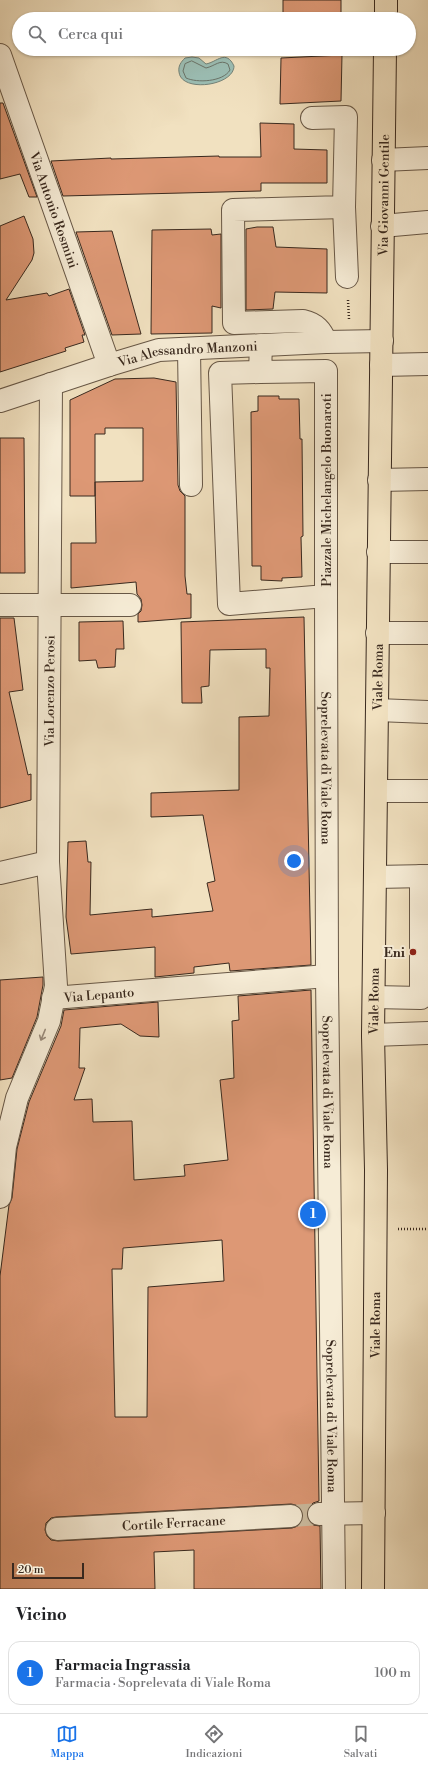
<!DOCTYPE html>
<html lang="it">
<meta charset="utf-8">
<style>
body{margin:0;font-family:"Libre Bodoni",serif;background:#f6f6f6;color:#202124}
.scale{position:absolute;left:12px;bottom:10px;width:72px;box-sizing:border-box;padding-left:4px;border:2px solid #39291e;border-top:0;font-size:11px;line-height:14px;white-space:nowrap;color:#39291e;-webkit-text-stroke:3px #f6ecd6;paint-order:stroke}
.you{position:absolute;left:294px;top:861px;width:14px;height:14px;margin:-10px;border:3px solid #fff;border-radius:50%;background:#1a73e8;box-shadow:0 0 0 6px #1a73e833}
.badge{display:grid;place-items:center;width:26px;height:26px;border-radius:50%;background:#1a73e8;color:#fff;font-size:13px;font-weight:700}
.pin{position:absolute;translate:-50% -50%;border:2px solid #fff;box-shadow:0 1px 4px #0006}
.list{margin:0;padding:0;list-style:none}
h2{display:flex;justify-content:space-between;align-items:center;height:52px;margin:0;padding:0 16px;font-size:17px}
h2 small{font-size:13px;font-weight:400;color:#757577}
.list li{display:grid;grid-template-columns:26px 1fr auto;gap:12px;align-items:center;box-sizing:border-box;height:64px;margin:0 8px 8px;padding:0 8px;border:1px solid #e0e0e0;border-radius:12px}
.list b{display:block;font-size:15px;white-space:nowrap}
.list p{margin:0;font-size:13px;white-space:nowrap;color:#757577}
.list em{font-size:13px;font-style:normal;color:#757577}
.icon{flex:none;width:22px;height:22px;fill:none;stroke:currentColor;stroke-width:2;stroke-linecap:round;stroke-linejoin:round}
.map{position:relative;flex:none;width:428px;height:1589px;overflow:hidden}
.search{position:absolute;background:#fff;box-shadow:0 1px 3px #0004;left:12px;right:12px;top:12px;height:44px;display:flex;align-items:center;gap:10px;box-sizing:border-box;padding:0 14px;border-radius:22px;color:#757577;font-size:15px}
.sheet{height:124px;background:#fff}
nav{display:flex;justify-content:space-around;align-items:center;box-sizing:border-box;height:56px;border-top:1px solid #e0e0e0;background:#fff;font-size:11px;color:#757577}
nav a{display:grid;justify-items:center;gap:2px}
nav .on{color:#1a73e8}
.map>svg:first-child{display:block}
.water{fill:#9bbdb3;stroke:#748277}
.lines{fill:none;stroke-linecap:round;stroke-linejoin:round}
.shore{stroke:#6a7368;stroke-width:1}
.building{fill:#dd9875;stroke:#39291e;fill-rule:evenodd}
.minor-tunnel{stroke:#ccbca0;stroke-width:22;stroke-dasharray:22 11;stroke-linecap:butt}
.minor-casing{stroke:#675746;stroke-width:24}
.major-casing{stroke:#39291e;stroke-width:24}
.path{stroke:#39291e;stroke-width:2.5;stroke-dasharray:1 2;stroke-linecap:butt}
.minor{stroke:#f6ecd6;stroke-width:22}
.major{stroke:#f1e1c0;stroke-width:22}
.oneway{stroke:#988a7a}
.poi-dot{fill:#8f2418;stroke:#f6ecd6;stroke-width:1.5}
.labels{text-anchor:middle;stroke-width:4;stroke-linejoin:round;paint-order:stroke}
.street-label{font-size:13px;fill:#39291e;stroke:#f6ecd6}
.poi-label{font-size:13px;font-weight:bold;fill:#39291e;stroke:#f6ecd6;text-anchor:end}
</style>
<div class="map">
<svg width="428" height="1589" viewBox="0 0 428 1589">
<rect width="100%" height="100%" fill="#f1e1c0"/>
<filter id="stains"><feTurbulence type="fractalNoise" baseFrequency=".005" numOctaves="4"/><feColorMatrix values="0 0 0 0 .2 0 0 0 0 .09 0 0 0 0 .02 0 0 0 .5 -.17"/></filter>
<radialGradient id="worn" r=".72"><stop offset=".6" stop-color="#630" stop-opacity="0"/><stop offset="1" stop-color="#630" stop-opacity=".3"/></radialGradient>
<path class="water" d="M192 57 199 58 206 64C217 62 226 49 234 66 234 86 181 93 179 72 178 66 181 62 185 58Z"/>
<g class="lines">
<path class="shore" d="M192 61 206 68C215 66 220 59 228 64L230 70C223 82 197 83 186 78L183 71 185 64Z"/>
</g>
<g class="building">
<rect x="283" y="0" width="58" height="19"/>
<path d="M342 55 341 101 280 104 281 58Z"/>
<path d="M0 103H3L37 197H29L20 174 0 179Z"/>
<path d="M260 123 294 124V149L327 150V183H261V191L63 196 51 161 111 158V159L219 156V157H261Z"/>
<path d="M24 216 33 239 34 253 32 260 6 300 47 293 49 296 69 289 85 335H82L84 342 65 348 66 351 0 372V226Z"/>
<path d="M257 227H273L276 247 327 249V293L275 292 273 309 246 310V229Z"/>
<path d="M211 229 212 235 221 234V308L212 306V333L151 334 152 230Z"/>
<path d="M112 231 141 334 112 335 76 232Z"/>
<path d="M154 378 176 382 178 485 180 491 185 496V576L187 594H191V618L138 622V614L141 611 142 605 141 599 137 594 136 582 71 588V543H96L95 482 143 481V428H105V434H95V496H70V400L115 379Z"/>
<path d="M258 396H279V399H299L300 439H302L303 536 301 537 302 577 282 578V581L261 580V566H252L251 412 258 411Z"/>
<path d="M0 438H24L25 573H0Z"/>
<path d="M304 617 311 965 230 971 229 963 194 967V973L155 977V947L71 954 66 917 68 842 86 841 88 862H91L90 915 152 909V917L213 911 207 883 215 881 203 815 151 817V793L239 790V717L269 716 270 668H266V649L210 650 209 686 201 687 202 703H182L181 622Z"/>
<path d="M0 618H14L23 690 9 692 28 775 31 774V800L0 808Z"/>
<path d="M123 621 124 649H116L115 667 98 668 96 660 79 661V622Z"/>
<path d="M43 977V985L37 1017 12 1078 0 1080V980Z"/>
<path d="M311 990 319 1501 313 1503 308 1508 307 1515 308 1520 313 1525 320 1526 321 1589H194V1550L154 1552 155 1589H0V1276L9 1205 12 1198 17 1149 29 1102 61 1026 64 1010 158 1002 159 1037 140 1036 121 1024 80 1028 79 1068H85L74 1100 92 1099 93 1122 132 1121 134 1180 185 1176 184 1165 228 1160 220 1080 234 1078 232 1021 239 1020 238 996ZM222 1240 224 1281 148 1287 147 1417H115L112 1269H122L123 1248ZM291 1504 296 1505 301 1509 303 1516 302 1521 298 1526 292 1528 58 1541 51 1540 47 1536 45 1530 46 1523 51 1518 56 1517Z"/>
</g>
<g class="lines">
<path class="minor-tunnel" d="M291 1516 319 1514"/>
<g class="minor-casing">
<g id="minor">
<path id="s1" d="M0 55 109 365"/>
<path d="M312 118 346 117 344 207 233 210 234 323 303 321C316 324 321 330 326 342"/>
<path d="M383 160 428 158"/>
<path d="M344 207 347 277"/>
<path d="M382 226 428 222"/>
<path d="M189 349 191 485"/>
<path d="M381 365 428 364"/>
<path d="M260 372 220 373 229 604 326 596V371L260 372 261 345"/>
<path id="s2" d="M0 401 109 365 159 350 326 342 382 341"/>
<path d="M379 480 428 479"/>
<path d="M378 552H428"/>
<path id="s3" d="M326 596 327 976 334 1589"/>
<path d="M0 605H130"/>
<path d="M377 633H428"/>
<path d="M377 710 428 712"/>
<path d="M376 791H428"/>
<path d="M0 873 48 862"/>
<path d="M375 877 428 876"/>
<path d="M374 997 421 998V876"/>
<path id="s4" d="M53 998 327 976"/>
<path d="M373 1035 428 1033"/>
<path id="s5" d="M0 1197 5 1147 17 1098 49 1021 56 986 48 862 51 384"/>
<path d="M319 1514 374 1513"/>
<path id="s6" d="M57 1529 291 1516"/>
</g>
</g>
<g class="major-casing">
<g id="major">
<path d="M386 19V0"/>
<path id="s7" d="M373 1589 376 1170 373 1035 385 49"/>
</g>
</g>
<g class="path">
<path d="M348 300 349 319"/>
<path d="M398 1229H428"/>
</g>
<use href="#minor" class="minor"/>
<use href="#major" class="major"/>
</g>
<defs><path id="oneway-shaft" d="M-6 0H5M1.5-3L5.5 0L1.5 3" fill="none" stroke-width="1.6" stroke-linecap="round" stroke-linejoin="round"/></defs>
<use class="oneway" href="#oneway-shaft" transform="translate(43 1035) rotate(112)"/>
<circle class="poi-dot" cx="413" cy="952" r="4"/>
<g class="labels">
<g class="street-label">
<text dy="5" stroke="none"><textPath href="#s7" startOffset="1394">Via Giovanni Gentile</textPath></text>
<text dy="5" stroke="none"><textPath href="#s1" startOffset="164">Via Antonio Rosmini</textPath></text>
<text dy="5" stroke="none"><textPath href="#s2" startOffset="195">Via Alessandro Manzoni</textPath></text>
<text transform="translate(326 490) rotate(-90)" y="5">Piazzale Michelangelo Buonaroti</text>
<text dy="5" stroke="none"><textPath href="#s7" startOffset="912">Viale Roma</textPath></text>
<text dy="5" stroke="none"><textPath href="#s5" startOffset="515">Via Lorenzo Perosi</textPath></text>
<text dy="5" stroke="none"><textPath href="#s3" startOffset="172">Soprelevata di Viale Roma</textPath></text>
<text dy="5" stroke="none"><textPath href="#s4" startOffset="46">Via Lepanto</textPath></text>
<text dy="5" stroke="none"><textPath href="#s7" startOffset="588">Viale Roma</textPath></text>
<text dy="5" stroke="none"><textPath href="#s3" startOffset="496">Soprelevata di Viale Roma</textPath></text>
<text dy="5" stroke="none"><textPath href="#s7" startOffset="264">Viale Roma</textPath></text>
<text dy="5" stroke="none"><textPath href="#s3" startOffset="820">Soprelevata di Viale Roma</textPath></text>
<text dy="5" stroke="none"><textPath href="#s6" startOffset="117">Cortile Ferracane</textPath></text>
</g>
<g class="poi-label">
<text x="405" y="957">Eni</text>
</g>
</g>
<rect width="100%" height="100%" filter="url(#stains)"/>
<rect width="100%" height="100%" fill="url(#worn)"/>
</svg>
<div class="scale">20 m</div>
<div class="you"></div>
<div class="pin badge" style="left:313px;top:1214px">1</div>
<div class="search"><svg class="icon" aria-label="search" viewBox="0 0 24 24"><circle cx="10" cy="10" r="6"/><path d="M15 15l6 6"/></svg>Cerca qui</div>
</div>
<section class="sheet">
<h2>Vicino<small></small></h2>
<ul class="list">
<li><span class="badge">1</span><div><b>Farmacia Ingrassia</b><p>Farmacia · Soprelevata di Viale Roma</p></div><em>100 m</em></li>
</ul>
</section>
<nav>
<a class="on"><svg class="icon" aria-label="map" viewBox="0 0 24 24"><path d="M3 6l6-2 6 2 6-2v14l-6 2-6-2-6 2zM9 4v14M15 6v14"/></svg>Mappa</a>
<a><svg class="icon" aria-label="directions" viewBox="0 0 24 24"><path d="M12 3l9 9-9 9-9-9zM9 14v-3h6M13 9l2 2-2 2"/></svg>Indicazioni</a>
<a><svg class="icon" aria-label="saved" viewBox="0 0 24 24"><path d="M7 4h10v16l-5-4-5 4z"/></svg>Salvati</a>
</nav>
